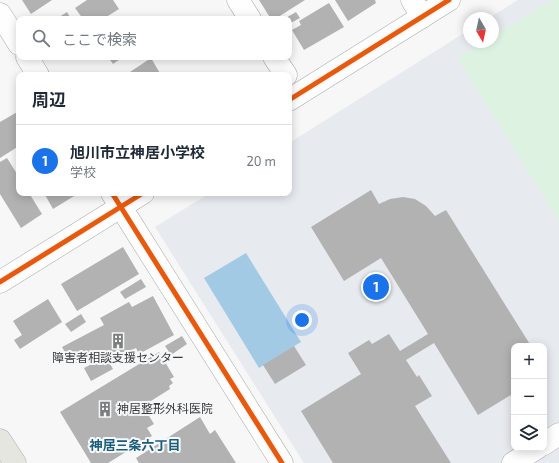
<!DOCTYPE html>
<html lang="ja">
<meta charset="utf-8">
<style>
body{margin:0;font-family:"Exo 2","Noto Sans JP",sans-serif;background:#f6f6f7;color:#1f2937}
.controls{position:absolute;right:12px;bottom:12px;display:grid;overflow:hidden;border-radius:8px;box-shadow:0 2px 10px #0003}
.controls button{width:36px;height:36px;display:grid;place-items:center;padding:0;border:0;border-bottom:1px solid #e0e1e3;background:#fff;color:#1f2937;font:20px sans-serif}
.compass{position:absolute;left:463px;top:12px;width:36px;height:36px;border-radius:50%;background:#fff;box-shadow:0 2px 10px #0003;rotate:171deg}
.you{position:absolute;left:302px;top:320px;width:14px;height:14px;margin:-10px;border:3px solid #fff;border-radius:50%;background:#1a73e8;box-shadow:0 0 0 6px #1a73e833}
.badge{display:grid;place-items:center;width:26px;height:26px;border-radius:50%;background:#1a73e8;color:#fff;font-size:13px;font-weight:700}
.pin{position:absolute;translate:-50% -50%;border:2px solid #fff;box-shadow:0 1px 4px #0006}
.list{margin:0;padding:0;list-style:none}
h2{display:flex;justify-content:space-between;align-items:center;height:52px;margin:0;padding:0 16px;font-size:17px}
h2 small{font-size:13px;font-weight:400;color:#747a83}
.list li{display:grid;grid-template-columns:26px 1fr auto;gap:12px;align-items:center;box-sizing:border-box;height:72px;padding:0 16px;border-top:1px solid #e0e1e3}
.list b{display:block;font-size:15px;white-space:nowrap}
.list p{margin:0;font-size:13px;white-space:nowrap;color:#747a83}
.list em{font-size:13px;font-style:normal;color:#747a83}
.icon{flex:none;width:22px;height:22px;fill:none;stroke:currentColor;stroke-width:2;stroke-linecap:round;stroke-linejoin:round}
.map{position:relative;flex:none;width:559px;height:463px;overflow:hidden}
.search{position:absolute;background:#fff;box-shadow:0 2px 10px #0003;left:16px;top:16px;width:276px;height:44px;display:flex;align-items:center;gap:10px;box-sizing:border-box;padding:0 14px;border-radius:8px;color:#747a83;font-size:15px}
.panel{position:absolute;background:#fff;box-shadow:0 2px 10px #0003;left:16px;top:72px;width:276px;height:124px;border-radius:8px}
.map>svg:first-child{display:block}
.built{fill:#e7eaef;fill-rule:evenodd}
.green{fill:#ddf2e1}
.water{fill:#a3cae4}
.building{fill:#b2b2b3}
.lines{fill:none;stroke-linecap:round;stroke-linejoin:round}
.minor-casing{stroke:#acacad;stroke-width:23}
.major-casing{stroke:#acaca2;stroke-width:23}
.minor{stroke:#fefefe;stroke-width:22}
.major{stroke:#e6e6e0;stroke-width:22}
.cycleway-casing{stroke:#f6f7f9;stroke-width:8}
.cycleway{stroke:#e8590c;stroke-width:5}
.labels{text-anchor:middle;stroke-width:4;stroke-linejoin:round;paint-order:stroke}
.poi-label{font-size:12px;fill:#3a3b3b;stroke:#f6f7f9}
.neighbourhood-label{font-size:13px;font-weight:bold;fill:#195d79;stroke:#f6f7f9}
</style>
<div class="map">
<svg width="559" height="463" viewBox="0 0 559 463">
<rect width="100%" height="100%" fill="#f7f7f8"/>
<path class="built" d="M518 0H559V463H304L155 227 210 193H289V143L469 30V42H493V18H489ZM514 346H544V448H514Z"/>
<path class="green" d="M551 0H559V221L457 58 484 42H493V36Z"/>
<path class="water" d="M246 253 301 342 259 368 204 278Z"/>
<g class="building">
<path d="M22 0H52L31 14Z"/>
<path d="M87 0H113L119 9 103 19H83L75 8Z"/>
<path d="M259 0H305L275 19H271Z"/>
<path d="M335 0H375L376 3 348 21Z"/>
<path d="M329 3 344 27 304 50 292 30 301 25 299 21Z"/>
<path d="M67 12 71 19H56Z"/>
<path d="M296 12 300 18 289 24V19H284Z"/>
<path d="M108 57H123L113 64Z"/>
<path d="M151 58 161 75H128L127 74Z"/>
<path d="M19 111V146L0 158V122Z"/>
<path d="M7 158 19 177V193H29L42 214 21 228 0 194V162Z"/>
<path d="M371 190 379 204 390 199 403 197 415 199 426 206 435 216 446 210 531 346H514V393L478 415 434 343 406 360 417 377 419 375 432 396 415 406 451 463H333L301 411 361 374 348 353 369 340 372 344 389 334 400 351 428 334 381 258 344 281 311 227Z"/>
<path d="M44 193H79L53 209Z"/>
<path d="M123 247 139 274 77 311 61 284Z"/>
<path d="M141 279 146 287 125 299 120 292Z"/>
<path d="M153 296 174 335 139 354 136 348 109 362 113 369 91 381 84 368 90 365 86 358 72 365 62 347 104 325 100 318 129 302 132 307Z"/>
<path d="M48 299 62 322 20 349 14 340 22 335 13 321Z"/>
<path d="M81 314 86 322 71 332 65 324Z"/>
<path d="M182 336 187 344 171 355 165 346Z"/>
<path d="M294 346 306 365 275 384 263 365Z"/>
<path d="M159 352 174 377 170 379 173 383 169 386 170 389 143 406 154 424 147 428 152 436 108 463H91L60 412Z"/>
<path d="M200 417 210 434 215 430 236 463H139L136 458Z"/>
</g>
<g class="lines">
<g class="minor-casing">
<g id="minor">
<path d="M238 0 250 19"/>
<path d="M412 0 422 17"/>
<path d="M0 14 19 44"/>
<path d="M27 57 38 75"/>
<path d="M274 57 286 75"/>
<path d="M289 100 449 0"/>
<path d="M112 193 282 463"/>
<path d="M0 282 143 193"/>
<path d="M544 444 559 434"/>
<path d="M513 463 537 448"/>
</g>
</g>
<g class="major-casing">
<path id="major" d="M0 440 15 463"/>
</g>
<use href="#minor" class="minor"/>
<use href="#major" class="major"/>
<g class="cycleway-casing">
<g id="cycleway">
<path d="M289 100 449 0"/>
<path d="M112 193 282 463"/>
<path d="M0 282 143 193"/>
</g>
</g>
<use href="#cycleway" class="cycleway"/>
</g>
<defs>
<g id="building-bare" transform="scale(1.2)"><path d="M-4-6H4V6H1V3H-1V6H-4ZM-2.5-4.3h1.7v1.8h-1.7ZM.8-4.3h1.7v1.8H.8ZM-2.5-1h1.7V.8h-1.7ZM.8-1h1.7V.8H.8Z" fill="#7c7d7d" stroke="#f6f7f9" stroke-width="2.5" paint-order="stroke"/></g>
</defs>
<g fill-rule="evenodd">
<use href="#building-bare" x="118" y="341"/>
<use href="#building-bare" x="105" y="409"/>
</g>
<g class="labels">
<g class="poi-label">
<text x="118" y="362">障害者相談支援センター</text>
<text x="117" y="413" text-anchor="start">神居整形外科医院</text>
</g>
<g class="neighbourhood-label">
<text x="135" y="450">神居三条六丁目</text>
</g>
</g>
</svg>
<div class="controls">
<button>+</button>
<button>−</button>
<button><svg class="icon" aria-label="layers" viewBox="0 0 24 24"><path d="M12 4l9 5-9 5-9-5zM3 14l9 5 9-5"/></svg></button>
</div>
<svg class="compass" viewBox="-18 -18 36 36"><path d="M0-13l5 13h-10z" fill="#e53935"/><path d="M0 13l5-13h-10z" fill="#747a83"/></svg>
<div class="you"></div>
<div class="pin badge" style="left:376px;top:287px">1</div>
<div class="search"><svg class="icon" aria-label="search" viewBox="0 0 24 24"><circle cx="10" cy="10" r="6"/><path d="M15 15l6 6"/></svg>ここで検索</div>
<section class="panel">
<h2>周辺<small></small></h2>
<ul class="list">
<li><span class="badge">1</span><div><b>旭川市立神居小学校</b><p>学校</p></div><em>20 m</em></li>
</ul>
</section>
</div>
